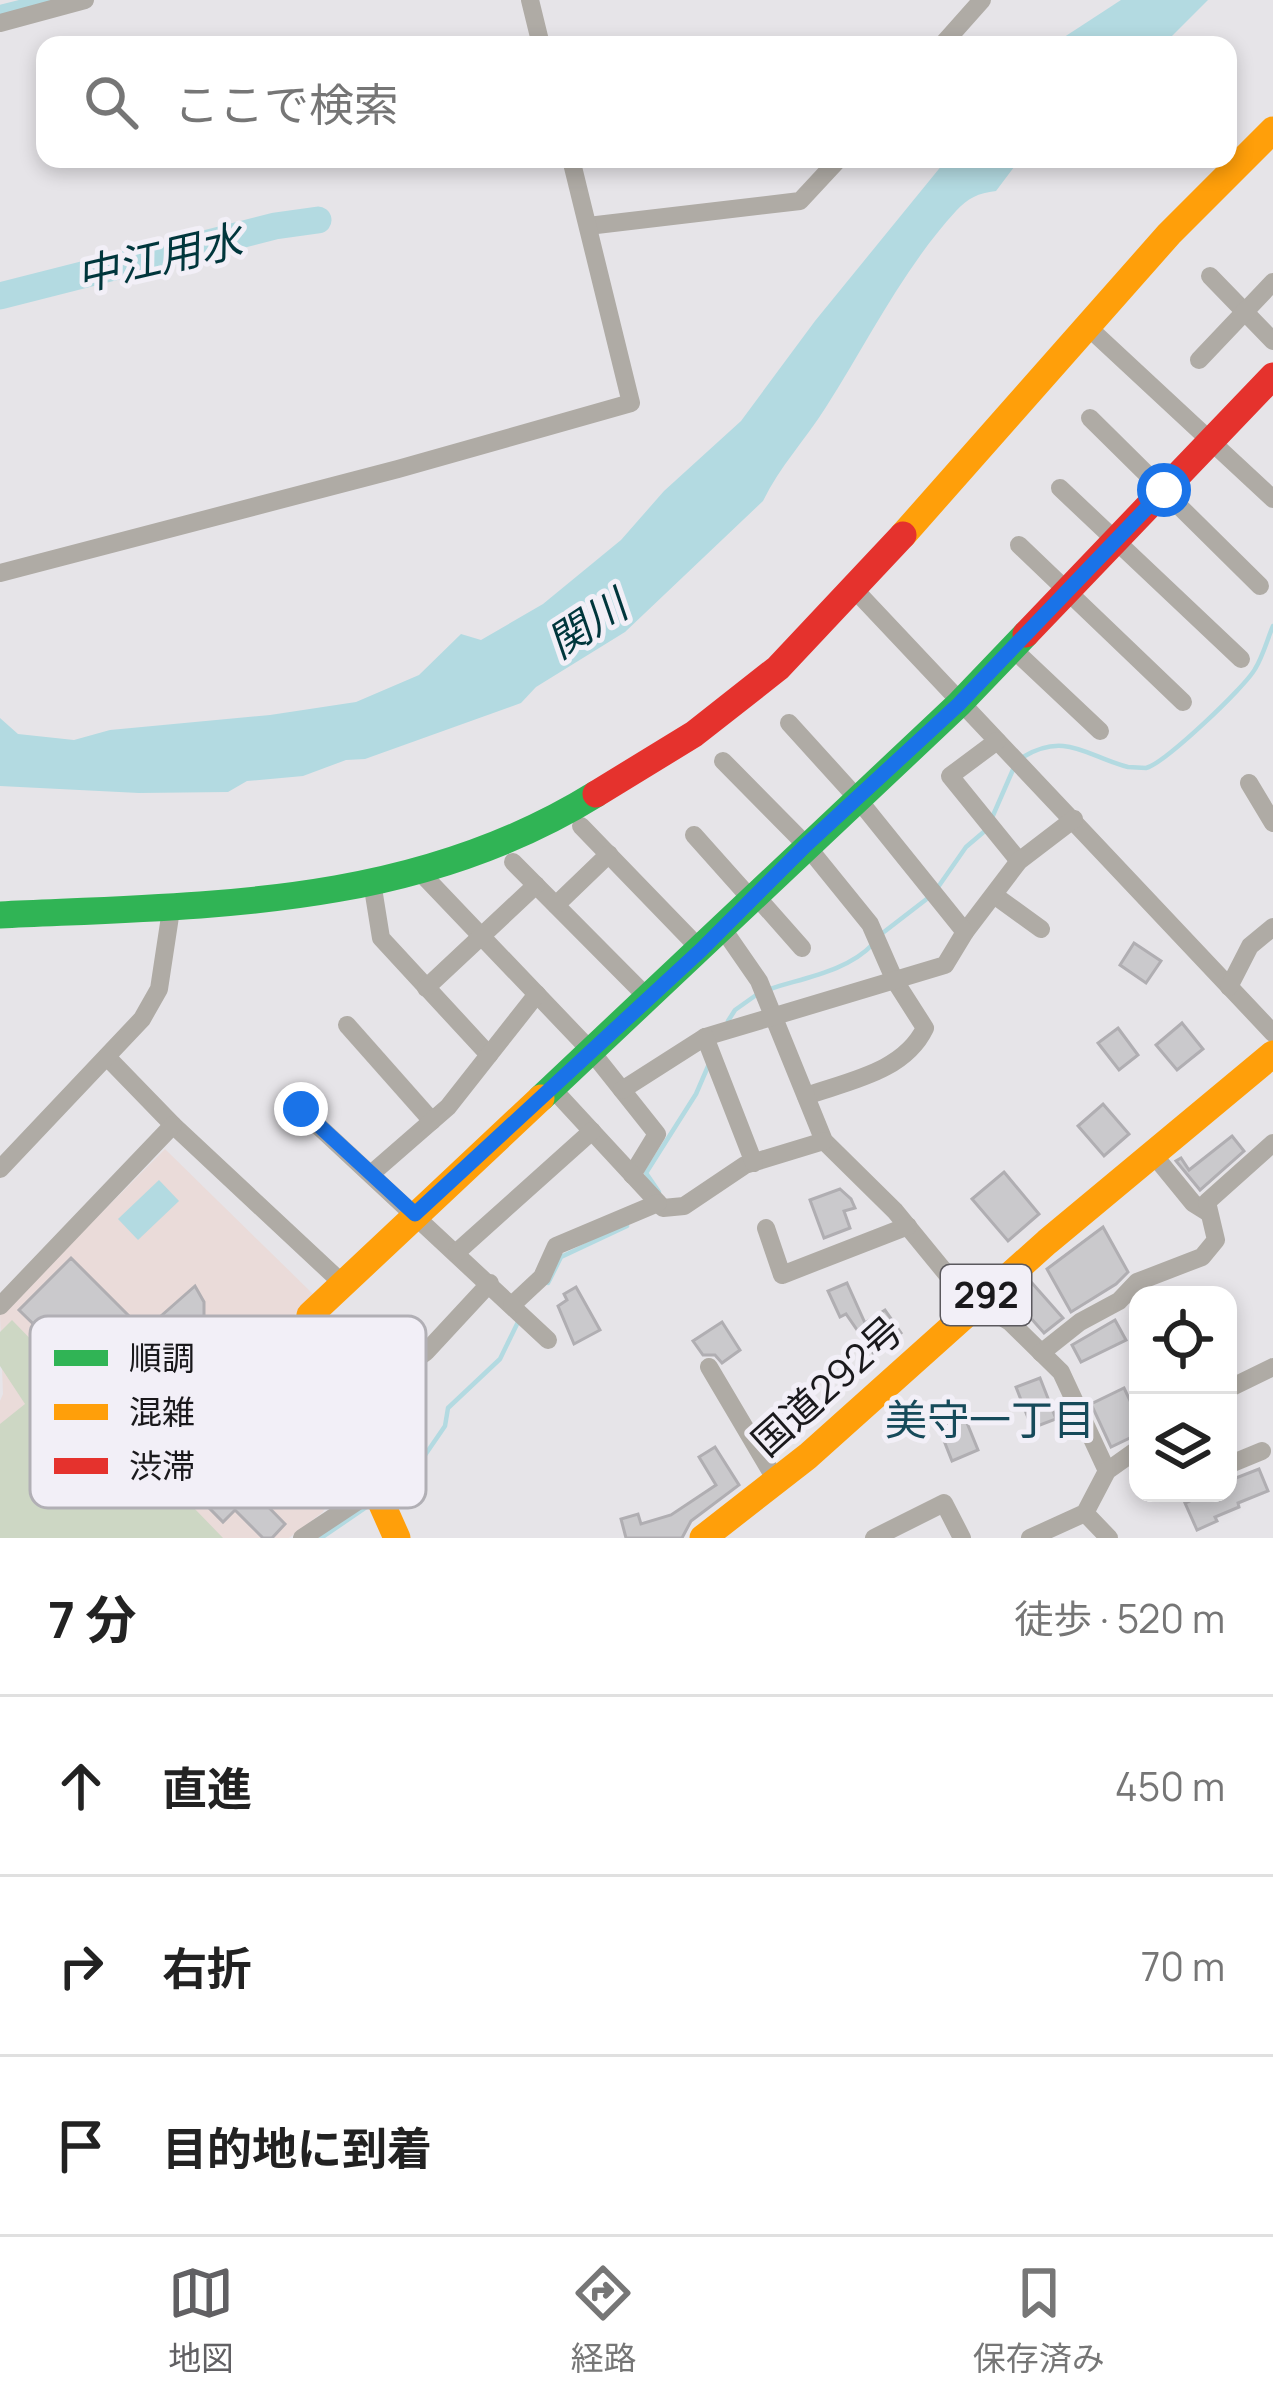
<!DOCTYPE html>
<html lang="ja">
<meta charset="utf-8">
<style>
body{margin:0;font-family:Manrope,"Noto Sans JP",sans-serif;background:#f2f2f2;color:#222}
.controls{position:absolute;right:36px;bottom:36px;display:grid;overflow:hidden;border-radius:24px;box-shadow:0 6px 18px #0003}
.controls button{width:108px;height:108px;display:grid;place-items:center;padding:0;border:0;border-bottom:3px solid #e0e0e0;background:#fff;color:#222;font:60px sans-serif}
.stop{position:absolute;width:36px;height:36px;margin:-27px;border:9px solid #1a73e8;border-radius:50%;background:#fff}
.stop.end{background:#1a73e8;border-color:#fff;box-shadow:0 3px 12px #0008}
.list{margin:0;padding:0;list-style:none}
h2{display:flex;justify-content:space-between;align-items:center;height:156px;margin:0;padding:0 48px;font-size:51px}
h2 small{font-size:39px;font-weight:400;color:#767676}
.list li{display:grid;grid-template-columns:78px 1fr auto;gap:36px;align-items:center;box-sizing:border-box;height:180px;padding:0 48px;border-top:3px solid #e0e0e0}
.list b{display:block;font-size:45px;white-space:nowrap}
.list em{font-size:39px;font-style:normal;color:#767676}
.icon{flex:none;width:66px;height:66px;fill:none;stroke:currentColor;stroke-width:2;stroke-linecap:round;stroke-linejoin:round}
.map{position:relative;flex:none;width:1273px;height:1538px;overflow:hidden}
.search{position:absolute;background:#fff;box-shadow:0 6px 18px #0003;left:36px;right:36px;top:36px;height:132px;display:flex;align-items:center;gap:30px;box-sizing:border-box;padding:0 42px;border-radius:24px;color:#767676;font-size:45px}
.sheet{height:696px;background:#fff}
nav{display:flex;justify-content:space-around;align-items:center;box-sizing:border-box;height:168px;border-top:3px solid #e0e0e0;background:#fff;font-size:33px;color:#767676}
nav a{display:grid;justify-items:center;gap:6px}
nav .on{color:#616063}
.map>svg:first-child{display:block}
.education{fill:#eadbd9}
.green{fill:#cdd7c4}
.water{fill:#b3dae1}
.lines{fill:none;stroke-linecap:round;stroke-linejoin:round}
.stream{stroke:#b3dae1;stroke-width:4.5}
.canal{stroke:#b3dae1;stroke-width:16}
.river{stroke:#b3dae1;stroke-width:27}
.building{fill:#cac9cc;stroke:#b0aeb2;stroke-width:3}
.street{stroke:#afaba5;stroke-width:18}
.fast{stroke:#30b455;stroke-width:27}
.slow{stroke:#ff9f0a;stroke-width:27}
.jam{stroke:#e5322d;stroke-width:27}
.route{stroke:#1a73e8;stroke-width:15}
.labels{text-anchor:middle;stroke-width:10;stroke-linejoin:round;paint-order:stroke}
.shield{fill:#f2eff7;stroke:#5b595e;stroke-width:3}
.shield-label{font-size:36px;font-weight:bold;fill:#1a191c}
.street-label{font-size:39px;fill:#1a191c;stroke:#f2eff7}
.water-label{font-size:42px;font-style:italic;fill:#00363c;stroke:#f2eff7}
.neighbourhood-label{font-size:42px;fill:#164a5a;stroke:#f2eff7}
.key{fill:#f2eff7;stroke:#b1afb5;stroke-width:3}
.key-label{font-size:33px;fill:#1a191c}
</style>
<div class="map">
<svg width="1273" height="1538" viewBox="0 0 1273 1538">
<rect width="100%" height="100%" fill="#e6e4e8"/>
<path class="education" d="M165 1149 313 1294 280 1331 343 1474 323 1512 289 1538H0V1401L3 1394 0 1315Z"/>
<path class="green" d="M12 1320 223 1538H0V1424L25 1404 0 1366V1332Z"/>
<g class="water">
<path d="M1121 0H1208L1163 45H1052Z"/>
<path d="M947 159H1020L996 191C978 193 968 198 956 211 903 269 868 341 826 407 806 439 780 466 763 501L625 632 536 687 521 703 365 759 346 760 303 776 247 781 228 792 139 793 0 786V718L18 734 74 740 110 730 270 715 356 702 419 675 461 634 481 640 543 604 621 540 664 491 741 421 815 321Z"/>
<path d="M159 1180 179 1201 138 1240 118 1219Z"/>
</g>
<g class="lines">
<g class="stream">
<path d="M1023 757C1066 731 1088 757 1128 767 1129 767 1145 768 1146 768 1165 763 1245 687 1255 669 1263 656 1267 640 1273 626"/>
<path d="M991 820 1015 765"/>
<path d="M936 890 966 847 986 830"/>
<path d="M880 935 928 898"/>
<path d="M770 989C803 978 848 971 873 944"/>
<path d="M728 1021 735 1010 759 993"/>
<path d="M659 1192 646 1173 696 1094 709 1064"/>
<path d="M548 1283 561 1257 627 1226"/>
<path d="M387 1492 412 1474 445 1426 448 1408 500 1359 519 1320"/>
<path d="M321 1538 368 1506"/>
</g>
<path class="canal" d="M0 13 44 2"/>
<path class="river" d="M0 296 275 226 318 220"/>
</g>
<g class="building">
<path d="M1134 943 1161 961 1146 983 1120 965Z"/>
<path d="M1182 1023 1203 1049 1177 1070 1156 1045Z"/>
<path d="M1118 1028 1138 1055 1119 1070 1098 1043Z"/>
<path d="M1103 1104 1129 1134 1104 1156 1078 1126Z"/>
<path d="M1232 1136 1244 1151 1200 1190 1176 1161 1181 1158 1189 1170Z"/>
<path d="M1004 1172 1039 1214 1008 1241 972 1199Z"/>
<path d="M840 1189 851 1199 855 1208 844 1211 850 1228 824 1238 810 1200Z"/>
<path d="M1103 1227 1128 1272 1116 1284 1071 1312 1047 1269Z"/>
<path d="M71 1258 132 1319 127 1324 146 1342 167 1322 161 1316 195 1286 204 1302V1322L199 1334 177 1355V1402L171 1408 285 1524 272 1538H263L235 1510 223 1522 144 1442 141 1445 127 1431 135 1423 19 1310Z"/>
<path d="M847 1283 865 1323 885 1310 901 1333 873 1353 846 1314 840 1317 828 1291Z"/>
<path d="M1032 1283 1063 1318 1044 1333 1014 1299Z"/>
<path d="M576 1287 600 1330 574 1344 558 1306 567 1300 564 1294Z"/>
<path d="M1115 1320 1126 1340 1081 1362 1072 1345Z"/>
<path d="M722 1322 740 1350 722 1363 715 1355H703L693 1341Z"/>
<path d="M1040 1378 1056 1419 1032 1428 1016 1387Z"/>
<path d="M1124 1388 1138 1417V1434L1111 1447 1091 1404Z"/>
<path d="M965 1418 978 1450 952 1461 939 1428Z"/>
<path d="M715 1447 739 1485 691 1521 682 1538H626L621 1519 638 1514 641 1524 671 1515 716 1485 699 1457Z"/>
<path d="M1259 1469 1268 1491 1238 1503 1239 1507 1215 1517 1217 1521 1197 1530 1185 1503 1208 1493H1228V1481Z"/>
</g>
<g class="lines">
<g class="street">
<path d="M530 0 541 45"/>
<path d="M0 23 85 0"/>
<path d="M942 45 982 0"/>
<path d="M588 226 800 201 839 159"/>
<path d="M1210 276 1273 341"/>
<path d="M1089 328 1273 499"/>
<path d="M1199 360 1273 282"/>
<path d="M1090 418 1260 586"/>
<path d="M1060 488 1241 659"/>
<path d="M1019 545 1183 702"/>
<path d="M0 573 398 469 631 403 571 159"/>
<path d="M855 590 1273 1033"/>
<path d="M1012 648 1100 731"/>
<path d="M997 741 950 776 1019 861"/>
<path d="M723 761 806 845 870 924 895 981 925 1028C904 1072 848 1081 806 1096"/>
<path d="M1249 783 1273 823"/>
<path d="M581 826 701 950"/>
<path d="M694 835 752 900"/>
<path d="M513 862 648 998"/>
<path d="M421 873 591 1051 657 1134 632 1175"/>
<path d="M372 882 381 938 489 1055"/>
<path d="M994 895 1041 929"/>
<path d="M756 896 802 948"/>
<path d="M556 905 609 854"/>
<path d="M723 929 759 981 824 1141 895 1211 963 1294 1010 1322 1061 1372 1107 1471"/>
<path d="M965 932 1019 861 1074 819"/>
<path d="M1229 987 1250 946 1273 927"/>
<path d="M426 988 536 885"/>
<path d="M347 1025 432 1121"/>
<path d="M705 1037 945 965 965 932 857 798 789 723"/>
<path d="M107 1057 173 1125 341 1282"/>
<path d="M552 1088 663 1208 684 1206 745 1165 824 1141"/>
<path d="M622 1090 705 1037 754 1163"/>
<path d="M300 1109 548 1340"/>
<path d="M1153 1154 1193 1203 1209 1213"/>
<path d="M0 1169 142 1019 159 989 171 910"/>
<path d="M371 1174 448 1107 537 994"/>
<path d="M766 1228 782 1275 908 1226"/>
<path d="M457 1252 592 1131"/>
<path d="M512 1305 542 1277 556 1246 658 1203"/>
<path d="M0 1306 173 1125"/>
<path d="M1041 1353 1080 1322 1119 1301 1137 1282 1202 1257 1216 1240 1207 1202 1273 1143"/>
<path d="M709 1367 777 1482"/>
<path d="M1228 1389 1273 1367"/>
<path d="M342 1413 426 1352 490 1283"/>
<path d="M1228 1465 1262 1451"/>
<path d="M1085 1513 1109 1538"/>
<path d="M302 1538 376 1489"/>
<path d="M874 1538 944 1503 962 1538"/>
<path d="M1030 1538 1085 1513 1107 1471 1138 1449"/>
</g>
<g class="fast">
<path d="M0 915C209 905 412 908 596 794"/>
<path d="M541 1098 959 704 1026 634"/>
</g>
<g class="slow">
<path d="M903 535 1169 234 1273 130"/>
<path d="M397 1538 307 1336 310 1315 541 1098"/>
<path d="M703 1538 808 1456 1047 1242 1273 1054"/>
</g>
<g class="jam">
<path d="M1026 634 1273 376"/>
<path d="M596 794 694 734 778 668 903 535"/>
</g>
</g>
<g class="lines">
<path class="route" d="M301 1109 415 1214 701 950 806 845 959 704 1164 490"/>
</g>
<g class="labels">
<rect class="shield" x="941" y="1265" width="90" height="60" rx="9"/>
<g class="shield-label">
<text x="986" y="1308">292</text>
</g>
<g class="street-label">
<text transform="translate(827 1386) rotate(-42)" y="14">国道292号</text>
</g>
<g class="water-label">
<text transform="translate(159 258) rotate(-13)" y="15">中江用水</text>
<text transform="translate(587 624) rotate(-33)" y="15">関川</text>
</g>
<g class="neighbourhood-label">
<text x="990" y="1435">美守一丁目</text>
</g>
</g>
<rect x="30" y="1316" width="396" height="192" rx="18" class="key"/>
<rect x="54" y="1350" width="54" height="16" fill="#30b455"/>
<rect x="54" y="1404" width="54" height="16" fill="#ff9f0a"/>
<rect x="54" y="1458" width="54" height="16" fill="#e5322d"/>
<g class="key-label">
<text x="129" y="1370">順調</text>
<text x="129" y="1424">混雑</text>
<text x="129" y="1478">渋滞</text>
</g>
</svg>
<div class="controls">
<button><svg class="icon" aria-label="locate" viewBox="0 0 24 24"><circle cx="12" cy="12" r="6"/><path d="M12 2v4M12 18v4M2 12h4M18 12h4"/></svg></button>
<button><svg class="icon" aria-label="layers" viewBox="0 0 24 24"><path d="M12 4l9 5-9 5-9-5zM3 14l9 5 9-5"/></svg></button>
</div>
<div class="stop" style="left:1164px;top:490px"></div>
<div class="stop end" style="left:301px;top:1109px"></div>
<div class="search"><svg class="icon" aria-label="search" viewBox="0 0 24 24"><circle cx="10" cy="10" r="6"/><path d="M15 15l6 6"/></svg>ここで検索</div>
</div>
<section class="sheet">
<h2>7 分<small>徒歩 · 520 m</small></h2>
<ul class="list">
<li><svg class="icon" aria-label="ahead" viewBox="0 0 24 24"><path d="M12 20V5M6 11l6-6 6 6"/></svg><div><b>直進</b></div><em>450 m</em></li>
<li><svg class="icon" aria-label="right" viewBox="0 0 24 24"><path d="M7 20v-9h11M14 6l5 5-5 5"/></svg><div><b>右折</b></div><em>70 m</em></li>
<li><svg class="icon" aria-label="arrive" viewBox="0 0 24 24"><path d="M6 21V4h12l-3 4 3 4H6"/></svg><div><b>目的地に到着</b></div></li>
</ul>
</section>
<nav>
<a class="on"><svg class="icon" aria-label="map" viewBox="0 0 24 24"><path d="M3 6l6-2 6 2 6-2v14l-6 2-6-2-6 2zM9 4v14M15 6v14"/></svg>地図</a>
<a><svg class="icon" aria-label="directions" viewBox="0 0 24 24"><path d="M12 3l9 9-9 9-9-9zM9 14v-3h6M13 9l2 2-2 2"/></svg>経路</a>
<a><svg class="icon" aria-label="saved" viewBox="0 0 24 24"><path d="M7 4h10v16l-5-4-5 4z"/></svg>保存済み</a>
</nav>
